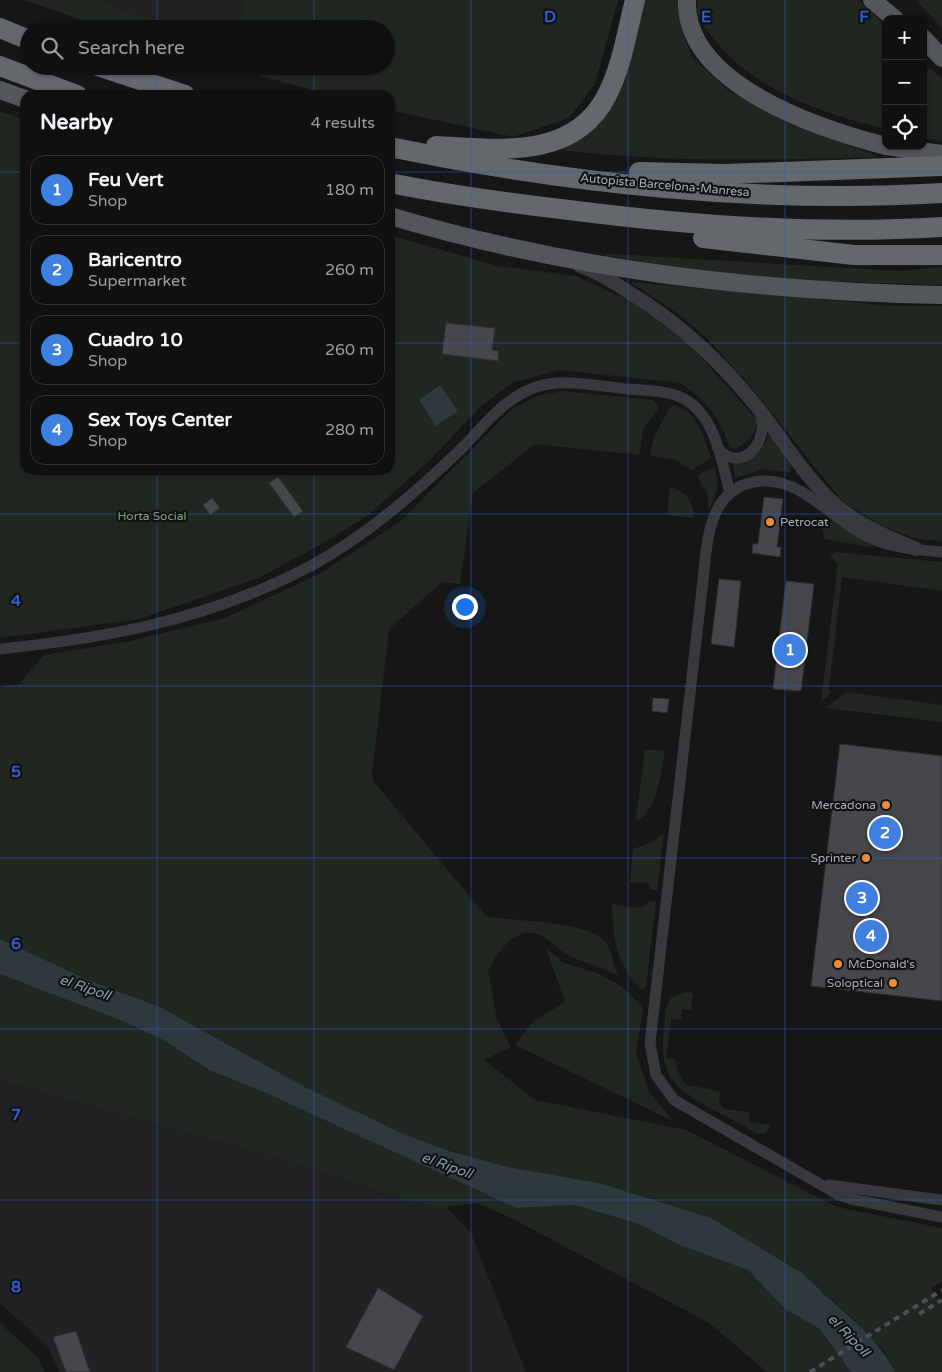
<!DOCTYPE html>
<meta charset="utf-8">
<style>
body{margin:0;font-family:"Varela Round",sans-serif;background:#1e1e1f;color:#f1f3f6}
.controls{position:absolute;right:15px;top:15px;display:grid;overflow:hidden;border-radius:10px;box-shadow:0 1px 4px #0004}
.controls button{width:45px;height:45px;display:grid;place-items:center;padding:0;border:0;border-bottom:1px solid #303031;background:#101011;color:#f1f3f6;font:25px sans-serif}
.you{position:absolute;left:464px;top:606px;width:18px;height:18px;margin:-12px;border:4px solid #fff;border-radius:50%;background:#1a73e8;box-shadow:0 0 0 8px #1a73e833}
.badge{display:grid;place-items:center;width:32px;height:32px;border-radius:50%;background:#8c9099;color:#fff;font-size:16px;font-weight:700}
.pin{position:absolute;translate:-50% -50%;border:2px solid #fff;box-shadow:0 1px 5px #0006}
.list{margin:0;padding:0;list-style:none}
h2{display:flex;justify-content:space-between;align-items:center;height:65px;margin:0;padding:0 20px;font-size:21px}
h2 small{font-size:16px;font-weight:400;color:#9c9d9f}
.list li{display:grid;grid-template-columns:32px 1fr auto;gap:15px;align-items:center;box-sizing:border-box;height:70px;margin:0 10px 10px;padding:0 10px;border:1px solid #303031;border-radius:15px}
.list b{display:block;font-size:19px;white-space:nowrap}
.list p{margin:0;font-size:16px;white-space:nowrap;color:#9c9d9f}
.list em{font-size:16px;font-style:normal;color:#9c9d9f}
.icon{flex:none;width:28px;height:28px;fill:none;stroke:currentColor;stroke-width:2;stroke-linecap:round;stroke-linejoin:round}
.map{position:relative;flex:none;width:942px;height:1372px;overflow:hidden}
.search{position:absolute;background:#101011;box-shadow:0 1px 4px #0004;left:20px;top:20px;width:375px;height:55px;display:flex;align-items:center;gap:12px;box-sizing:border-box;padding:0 18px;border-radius:28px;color:#9c9d9f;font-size:19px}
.panel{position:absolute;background:#101011;box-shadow:0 1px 4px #0004;left:20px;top:90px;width:375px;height:385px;border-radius:15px}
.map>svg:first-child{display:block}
.built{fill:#222224}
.green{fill:#202720;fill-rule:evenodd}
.water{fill:#2e393d}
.building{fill:#45474a;stroke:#303033}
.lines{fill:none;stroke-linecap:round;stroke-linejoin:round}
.minor{stroke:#37393c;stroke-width:11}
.tertiary{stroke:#37393c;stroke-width:14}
.primary{stroke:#53565b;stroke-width:18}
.motorway{stroke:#63686d;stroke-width:20}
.rail{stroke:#4c4f53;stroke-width:4;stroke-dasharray:6 5;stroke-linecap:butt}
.grid{fill:none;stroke:#325dd3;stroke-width:1;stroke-opacity:0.55}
.poi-dot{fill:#ec8c39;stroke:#111112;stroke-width:2}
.labels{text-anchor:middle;stroke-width:4.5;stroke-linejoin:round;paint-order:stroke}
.street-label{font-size:12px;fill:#a8b0b7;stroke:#111112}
.park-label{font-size:12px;fill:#84a280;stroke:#111112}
.poi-label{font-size:12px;fill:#a8b0b7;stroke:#111112;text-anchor:end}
.water-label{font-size:14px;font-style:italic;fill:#80a4b1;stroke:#111112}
.grid-label{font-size:16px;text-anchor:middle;font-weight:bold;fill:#325dd3;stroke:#111112;stroke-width:4.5;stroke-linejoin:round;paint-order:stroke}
</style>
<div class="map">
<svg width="942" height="1372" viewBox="0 0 942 1372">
<rect width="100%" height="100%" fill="#161617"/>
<g class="built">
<path d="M100 0H245L237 28 194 26 136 14Z"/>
<path d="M0 1081 272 1157 413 1202 446 1207 471 1233 526 1372H59L49 1348 0 1303Z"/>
</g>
<g class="green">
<path d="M24 0H100L136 14 194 26 237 28 245 0H618L595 84 569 118 513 137 390 110V95H331L225 66H386V29H108Z"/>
<path d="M642 0H678L683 32 692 57 729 91 784 121 880 157C773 160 667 163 560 150L598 125 614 103Z"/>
<path d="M698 0H858L886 26V129C823 114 750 89 711 35 707 30 701 24 699 19 697 14 698 6 698 0Z"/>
<path d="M916 0H942V28Z"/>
<path d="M923 62 942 79V142L923 138Z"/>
<path d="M0 111 25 120V470H390V235L498 266 576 276 636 304 687 342 758 421C754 436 749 441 735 449L729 447C722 419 704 398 680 383L559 370 514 382 482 405 430 460 367 516 327 541 259 578 139 619 0 638ZM440 386 436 425 419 401Z"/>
<path d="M595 253 899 271 942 267V285L793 280 667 267Z"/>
<path d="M630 282 893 306H942V542L911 537 876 523 841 500 751 387 707 338 677 313Z"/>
<path d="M563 391 653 400 659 407 643 430 639 455 535 444 473 493 460 584 442 582 389 629 372 774 374 782 486 916C513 922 591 920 606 943 612 952 614 966 618 976 601 966 581 963 565 953 558 949 553 943 546 938 519 921 500 949 488 970L497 1019 511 1047 484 1060 535 1100 686 1130 837 1207 942 1228V1281L931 1289 942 1305V1372H895L885 1352 850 1316 823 1292 599 1183 508 1167 449 1151 406 1135 305 1087 160 1007 86 979 0 939V688L19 684 44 655 130 641 225 618 319 574 400 522 512 409 537 396Z"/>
<path d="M675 405C697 411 705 439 711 458L692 470 673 459 650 456 654 436 670 407Z"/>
<path d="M770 432 791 463 790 473 765 469 735 478 733 463C750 464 766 449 770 432Z"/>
<path d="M715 466 718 487 709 510 707 493 697 476Z"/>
<path d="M670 487C685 491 695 502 693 518L667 515Z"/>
<path d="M824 520 832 521 876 548 825 539 821 526Z"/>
<path d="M835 552 942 562V591L842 577 829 689 831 693 821 702 838 563 830 557Z"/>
<path d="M846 692 942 705V722L826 708Z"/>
<path d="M645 749 665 751C660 775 659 805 638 821L636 819Z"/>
<path d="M662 834H664L657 890H652L647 883 630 882 633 849 650 843Z"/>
<path d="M656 901 646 987 642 990C615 965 614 939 612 904L642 908 648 902Z"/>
<path d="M546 948 564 963 597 973 621 986 643 1007 636 1053 649 1092 673 1121 515 1045 534 1021 565 1002Z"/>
<path d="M0 974 121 1020 163 1040 211 1071 257 1089 516 1208 573 1205 639 1224 682 1246 748 1270 786 1310 820 1329 851 1372H767L709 1323 507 1216 476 1203 446 1207 413 1202 272 1157 0 1081Z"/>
<path d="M685 992 693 993 691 1010 682 1009 681 1020 671 1019 666 1058 675 1059 678 1072 686 1085 720 1091 719 1101 724 1109 750 1112 749 1122 771 1125 765 1133 758 1134C742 1125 726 1116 710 1108 673 1086 659 1076 664 1030 665 1019 664 1006 672 997Z"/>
<path d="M0 1323 38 1358 45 1372H0Z"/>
</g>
<g class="water">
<path d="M440 385 458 411 436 426 419 400Z"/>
<path d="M0 939 86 979 160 1007 305 1087 406 1135 449 1151 508 1167 599 1183 711 1218 803 1274C813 1282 821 1292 831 1300 856 1323 880 1341 895 1372H851L820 1329 786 1310 748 1270 682 1246 639 1224 574 1205 516 1208 257 1089 211 1071 163 1040 120 1020 0 974Z"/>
</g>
<g class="building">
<path d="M446 323 495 328 492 350 499 351 498 361 442 354Z"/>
<path d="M278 477 303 511 294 517 269 483Z"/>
<path d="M764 497 783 499 777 547H781L780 557 752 553 753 544H758Z"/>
<path d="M212 498 220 508 210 515 203 505Z"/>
<path d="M719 579 741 581 734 647 711 644Z"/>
<path d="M786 581 814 584 801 691 773 689Z"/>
<path d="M653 698 669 699 667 713 652 711Z"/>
<path d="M840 744 942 756V1001L811 986Z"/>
<path d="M378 1288 423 1316 394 1370 346 1347Z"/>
<path d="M76 1331 90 1372H66L53 1337Z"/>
</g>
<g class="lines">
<g class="minor">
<path d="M717 447C739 476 771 443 760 413"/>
<path d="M942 552C921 550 894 548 875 540 848 529 826 506 802 492 787 483 771 479 754 482 705 491 707 550 702 589L650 1043 656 1075 674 1100 839 1195 851 1199 942 1217"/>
<path d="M0 649C106 638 199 621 295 574 346 549 389 515 430 478 442 467 454 456 465 445 487 422 505 398 536 387 564 378 598 386 627 389 642 390 660 390 675 395 715 408 721 459 730 493"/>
<path d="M829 1185 942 1200"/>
</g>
<path class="tertiary" d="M580 266C597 272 612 281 627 291 680 323 723 363 761 412 786 444 806 479 837 506 860 526 889 537 916 549"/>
<g class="primary">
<path d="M687 0C684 85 820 129 886 146"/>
<path d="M872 0 895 19"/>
<path d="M923 38 942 58"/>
<path d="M0 90 25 99"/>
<path d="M887 146 942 154"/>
<path d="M390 216C571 270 753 291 942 295"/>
</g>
<g class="motorway">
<path d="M0 28 29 40"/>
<path d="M0 66 77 95"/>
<path d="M98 66 185 95"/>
<path d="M436 146C496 149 574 161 607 95 622 66 627 31 635 0"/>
<path d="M390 147C568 184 760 204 942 193"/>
<path d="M639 172 725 174 942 166"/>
<path d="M390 183C449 195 509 203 569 210 693 226 817 235 942 227"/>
<path d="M703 238 854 255H942"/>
</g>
<g class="rail">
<path d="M919 1314 942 1300"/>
<path d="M810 1372 942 1290"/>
</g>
</g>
<path class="grid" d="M157 0V29M314 0V29M471 0V1372M628 0V1372M785 0V1372M157 66V95M314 66V95M0 172H25M390 172H942M0 343H25M390 343H942M157 470V1372M314 470V1372M0 514H942M0 686H942M0 858H942M0 1029H942M0 1200H942"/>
<g class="poi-dot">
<circle cx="770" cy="522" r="5"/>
<circle cx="886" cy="805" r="5"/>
<circle cx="866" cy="858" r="5"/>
<circle cx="838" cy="964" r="5"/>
<circle cx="893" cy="983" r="5"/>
</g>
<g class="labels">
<g class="street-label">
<text transform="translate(665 185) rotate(5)" y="4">Autopista Barcelona-Manresa</text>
</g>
<g class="park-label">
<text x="152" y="520">Horta Social</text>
</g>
<g class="poi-label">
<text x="780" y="526" text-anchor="start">Petrocat</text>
<text x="876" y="809">Mercadona</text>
<text x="856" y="862">Sprinter</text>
<text x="848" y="968" text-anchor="start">McDonald's</text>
<text x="883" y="987">Soloptical</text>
</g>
<g class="water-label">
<text transform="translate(85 987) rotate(19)" y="5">el Ripoll</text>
<text transform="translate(447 1165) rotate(20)" y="5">el Ripoll</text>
<text transform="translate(849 1335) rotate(46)" y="5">el Ripoll</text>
</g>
</g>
<g class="grid-label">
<text x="550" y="22">D</text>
<text x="706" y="22">E</text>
<text x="864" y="22">F</text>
<text x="16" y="606">4</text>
<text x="16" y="777">5</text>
<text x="16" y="949">6</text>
<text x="16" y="1120">7</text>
<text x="16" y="1292">8</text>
</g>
</svg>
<div class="controls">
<button>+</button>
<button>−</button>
<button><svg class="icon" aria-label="locate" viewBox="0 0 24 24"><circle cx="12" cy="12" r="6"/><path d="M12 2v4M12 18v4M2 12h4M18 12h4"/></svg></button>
</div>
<div class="you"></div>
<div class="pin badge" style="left:790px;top:650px;background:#3f7fe0">1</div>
<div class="pin badge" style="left:885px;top:833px;background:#3f7fe0">2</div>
<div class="pin badge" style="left:862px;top:898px;background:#3f7fe0">3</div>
<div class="pin badge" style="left:871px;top:936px;background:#3f7fe0">4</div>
<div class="search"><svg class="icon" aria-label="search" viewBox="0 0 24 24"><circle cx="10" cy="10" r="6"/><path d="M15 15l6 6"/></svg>Search here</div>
<section class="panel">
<h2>Nearby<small>4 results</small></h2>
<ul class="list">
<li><span class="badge" style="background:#3f7fe0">1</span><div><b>Feu Vert</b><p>Shop</p></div><em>180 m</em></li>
<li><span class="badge" style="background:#3f7fe0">2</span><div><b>Baricentro</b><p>Supermarket</p></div><em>260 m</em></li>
<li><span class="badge" style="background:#3f7fe0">3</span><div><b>Cuadro 10</b><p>Shop</p></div><em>260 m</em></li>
<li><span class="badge" style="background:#3f7fe0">4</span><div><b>Sex Toys Center</b><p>Shop</p></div><em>280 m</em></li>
</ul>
</section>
</div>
